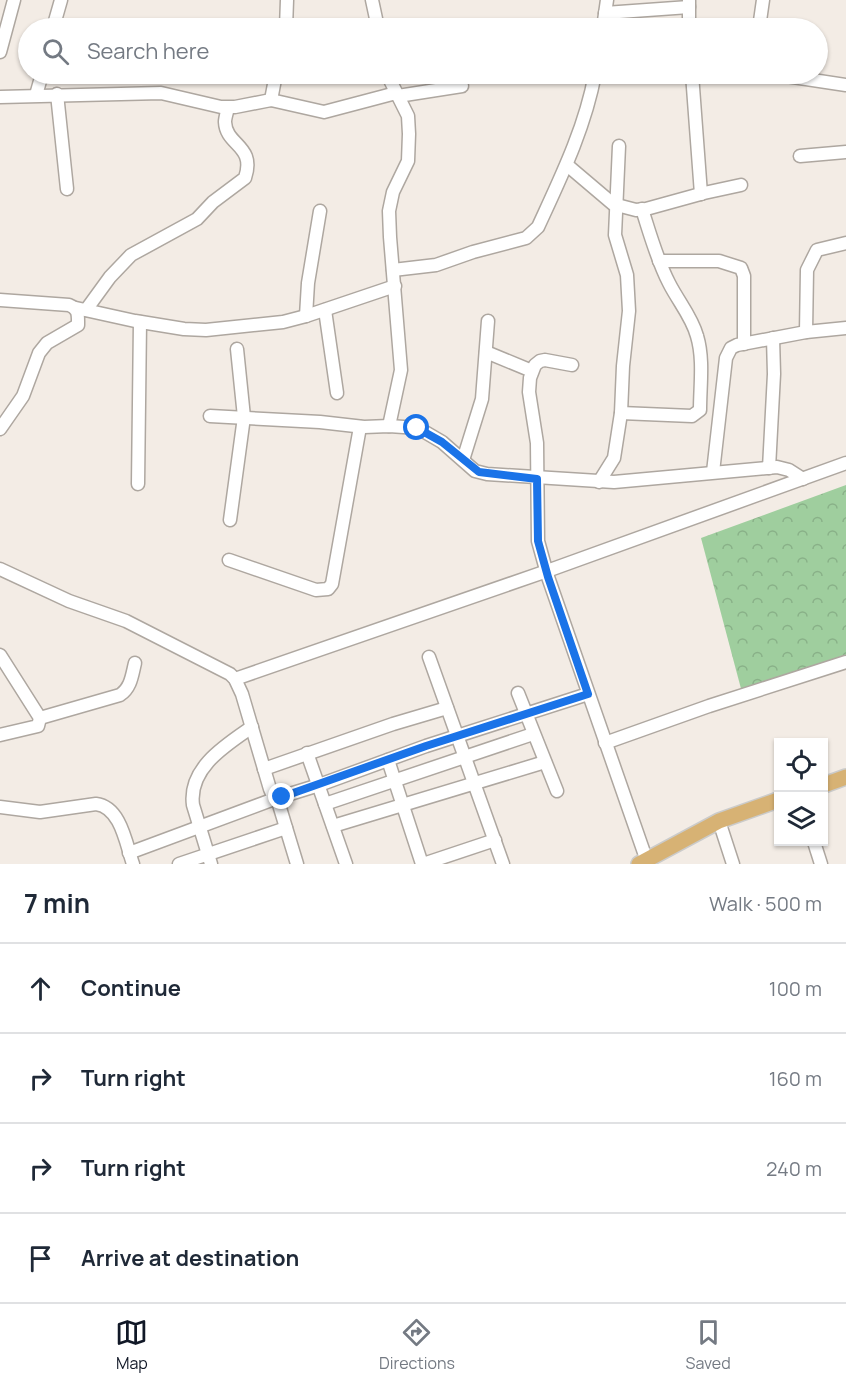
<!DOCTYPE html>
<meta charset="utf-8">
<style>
body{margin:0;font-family:Manrope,sans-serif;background:#f2f2f3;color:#1f2937}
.controls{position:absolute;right:18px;bottom:18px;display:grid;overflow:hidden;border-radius:0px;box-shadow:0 2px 4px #0004}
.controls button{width:54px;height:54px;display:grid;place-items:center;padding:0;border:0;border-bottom:2px solid #e0e1e3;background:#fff;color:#1f2937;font:30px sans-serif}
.stop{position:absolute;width:18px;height:18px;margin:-14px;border:4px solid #1a73e8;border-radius:50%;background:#fff}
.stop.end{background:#1a73e8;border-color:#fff;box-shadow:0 2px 6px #0008}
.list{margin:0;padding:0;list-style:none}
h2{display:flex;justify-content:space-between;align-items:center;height:78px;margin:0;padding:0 24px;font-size:26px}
h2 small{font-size:20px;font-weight:400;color:#747a83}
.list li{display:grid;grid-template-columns:39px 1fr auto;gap:18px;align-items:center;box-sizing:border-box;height:90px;padding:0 24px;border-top:2px solid #e0e1e3}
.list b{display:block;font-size:22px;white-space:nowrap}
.list em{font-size:20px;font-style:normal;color:#747a83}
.icon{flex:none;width:33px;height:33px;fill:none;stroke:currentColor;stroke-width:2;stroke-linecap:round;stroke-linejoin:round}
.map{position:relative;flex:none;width:846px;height:864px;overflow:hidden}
.search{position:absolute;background:#fff;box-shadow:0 2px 4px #0004;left:18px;right:18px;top:18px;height:66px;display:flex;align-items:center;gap:15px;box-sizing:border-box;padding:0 21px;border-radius:33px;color:#747a83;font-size:22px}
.sheet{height:438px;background:#fff}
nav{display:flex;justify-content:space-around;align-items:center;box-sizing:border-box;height:84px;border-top:2px solid #e0e1e3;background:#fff;font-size:16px;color:#747a83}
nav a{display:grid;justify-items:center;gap:3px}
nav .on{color:#111827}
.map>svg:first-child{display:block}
.park{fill:url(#park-crowns)}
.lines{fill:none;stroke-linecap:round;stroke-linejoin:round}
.minor-casing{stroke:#aea7a0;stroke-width:15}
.major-casing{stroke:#cbcbca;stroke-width:18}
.minor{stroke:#fff;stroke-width:12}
.major{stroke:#d7b274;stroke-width:15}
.route{stroke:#1a73e8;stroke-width:8}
</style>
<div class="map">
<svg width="846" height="864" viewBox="0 0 846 864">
<defs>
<pattern id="park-crowns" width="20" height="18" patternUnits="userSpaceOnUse" patternTransform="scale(1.5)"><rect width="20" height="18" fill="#9fce9e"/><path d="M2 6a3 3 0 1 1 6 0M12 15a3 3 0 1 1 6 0" fill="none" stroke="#89b188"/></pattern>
</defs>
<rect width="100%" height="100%" fill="#f3ece5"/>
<path class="park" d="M846 485V668L744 700 701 538Z"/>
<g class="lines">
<g class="minor-casing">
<g id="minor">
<path d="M372 0 378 28"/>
<path d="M605 13 689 7"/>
<path d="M53 28 61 0"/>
<path d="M286 28 287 0"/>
<path d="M603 28 607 0"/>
<path d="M689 28V1"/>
<path d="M759 28 763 0"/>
<path d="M0 52 14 0"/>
<path d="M387 74 408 116 409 134 408 161 393 192 389 211 390 237 401 370 389 426"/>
<path d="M692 74 701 194"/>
<path d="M773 74 846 85"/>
<path d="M57 94 67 189"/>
<path d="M36 95 42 74"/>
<path d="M398 96 462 86"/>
<path d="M0 97 161 93 221 107H235L271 100 324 112 396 93"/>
<path d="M271 100 276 74"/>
<path d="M800 156 846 152"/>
<path d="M567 165 613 204 636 210 646 209 704 193 741 185"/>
<path d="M659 261H719L741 268 744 276V344"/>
<path d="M393 270 436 265 473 252 526 238 538 227C561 177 585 128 595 74"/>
<path d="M0 300 69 305C79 309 78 315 78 325L47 343 39 353 23 396 0 429"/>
<path d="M76 308 135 321 184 329 206 330 283 322 306 316 395 286"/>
<path d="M86 310 110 277 131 255 197 219 213 202 245 178C256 145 226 146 225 122 225 118 227 112 228 108"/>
<path d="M325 310 337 393"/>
<path d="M306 316 308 283 320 211"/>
<path d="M806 332 807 270 817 250 846 243"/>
<path d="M486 352 532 371"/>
<path d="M572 365 545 360 540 361 535 365 530 378 529 392 537 443 538 541 548 577 648 864"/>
<path d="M621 413 692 416 700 410C700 386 704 359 697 336 692 317 678 301 669 283 657 260 650 234 642 209"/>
<path d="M210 416 320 422 364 427 389 426 418 428 442 442 475 471 487 474 614 482 777 467 789 470 803 479"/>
<path d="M463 460 482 399 488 321"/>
<path d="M769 468 774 374 773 338"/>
<path d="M713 472 726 358 731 348 737 345 806 332 846 328"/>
<path d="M599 482 614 458 621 413 623 366 629 311 627 275 615 235 619 146"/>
<path d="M138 484 140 322"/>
<path d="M230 520 244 417 237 349"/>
<path d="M229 560 316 590 328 589 332 584 360 427"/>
<path d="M0 569 69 601 126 621 230 674 235 679 242 694 270 789 273 796 277 798 319 785 426 746 588 694"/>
<path d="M0 655 40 718 38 726 0 735"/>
<path d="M429 657 503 864"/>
<path d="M235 679 547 571 846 463"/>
<path d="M518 693 557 791"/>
<path d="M40 718 120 695C131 688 132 675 135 663"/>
<path d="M605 743 709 706 846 662"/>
<path d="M307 753 346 864"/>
<path d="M388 760 422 864"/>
<path d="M264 769 393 724 447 708"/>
<path d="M325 804 533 734"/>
<path d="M0 807 40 812 96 804C121 807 126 844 133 864"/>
<path d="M719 821 733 864"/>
<path d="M333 826 545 762"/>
<path d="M814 842 821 864"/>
<path d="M129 853 277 798 297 864"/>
<path d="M179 864 286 828"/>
<path d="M211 864 193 805C188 768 226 745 252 727"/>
<path d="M423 864 495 840"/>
</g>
</g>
<g class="major-casing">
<g id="major">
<path d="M824 785 846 777"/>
<path d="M639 864 719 821 778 800"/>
</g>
</g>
<use href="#minor" class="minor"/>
<use href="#major" class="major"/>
</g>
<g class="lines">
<path class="route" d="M282 797 426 746 588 694 548 577 538 541 537 479 479 472 442 442 417 428"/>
</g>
</svg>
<div class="controls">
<button><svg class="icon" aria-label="locate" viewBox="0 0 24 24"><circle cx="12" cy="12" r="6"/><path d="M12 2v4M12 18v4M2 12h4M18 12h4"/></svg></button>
<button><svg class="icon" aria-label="layers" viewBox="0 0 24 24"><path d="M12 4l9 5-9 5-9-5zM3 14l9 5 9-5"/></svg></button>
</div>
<div class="stop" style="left:417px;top:428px"></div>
<div class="stop end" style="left:282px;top:797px"></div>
<div class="search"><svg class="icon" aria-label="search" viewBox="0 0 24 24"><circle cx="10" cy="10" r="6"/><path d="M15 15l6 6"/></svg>Search here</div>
</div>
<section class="sheet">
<h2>7 min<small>Walk · 500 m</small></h2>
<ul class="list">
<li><svg class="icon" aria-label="ahead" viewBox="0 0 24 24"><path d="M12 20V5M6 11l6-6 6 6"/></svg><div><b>Continue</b></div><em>100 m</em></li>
<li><svg class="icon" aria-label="right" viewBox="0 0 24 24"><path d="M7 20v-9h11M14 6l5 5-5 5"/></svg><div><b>Turn right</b></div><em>160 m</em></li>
<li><svg class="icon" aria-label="right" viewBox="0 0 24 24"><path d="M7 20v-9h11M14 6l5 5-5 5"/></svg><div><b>Turn right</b></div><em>240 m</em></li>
<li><svg class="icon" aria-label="arrive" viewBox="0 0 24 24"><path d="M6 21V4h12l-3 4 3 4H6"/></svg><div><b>Arrive at destination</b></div></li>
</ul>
</section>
<nav>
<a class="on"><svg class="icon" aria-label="map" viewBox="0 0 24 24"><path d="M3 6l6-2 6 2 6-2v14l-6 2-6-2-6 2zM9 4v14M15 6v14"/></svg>Map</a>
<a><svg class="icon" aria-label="directions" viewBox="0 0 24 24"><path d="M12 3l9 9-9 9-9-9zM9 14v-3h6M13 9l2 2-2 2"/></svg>Directions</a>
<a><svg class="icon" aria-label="saved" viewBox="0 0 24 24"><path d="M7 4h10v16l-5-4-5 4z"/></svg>Saved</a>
</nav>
